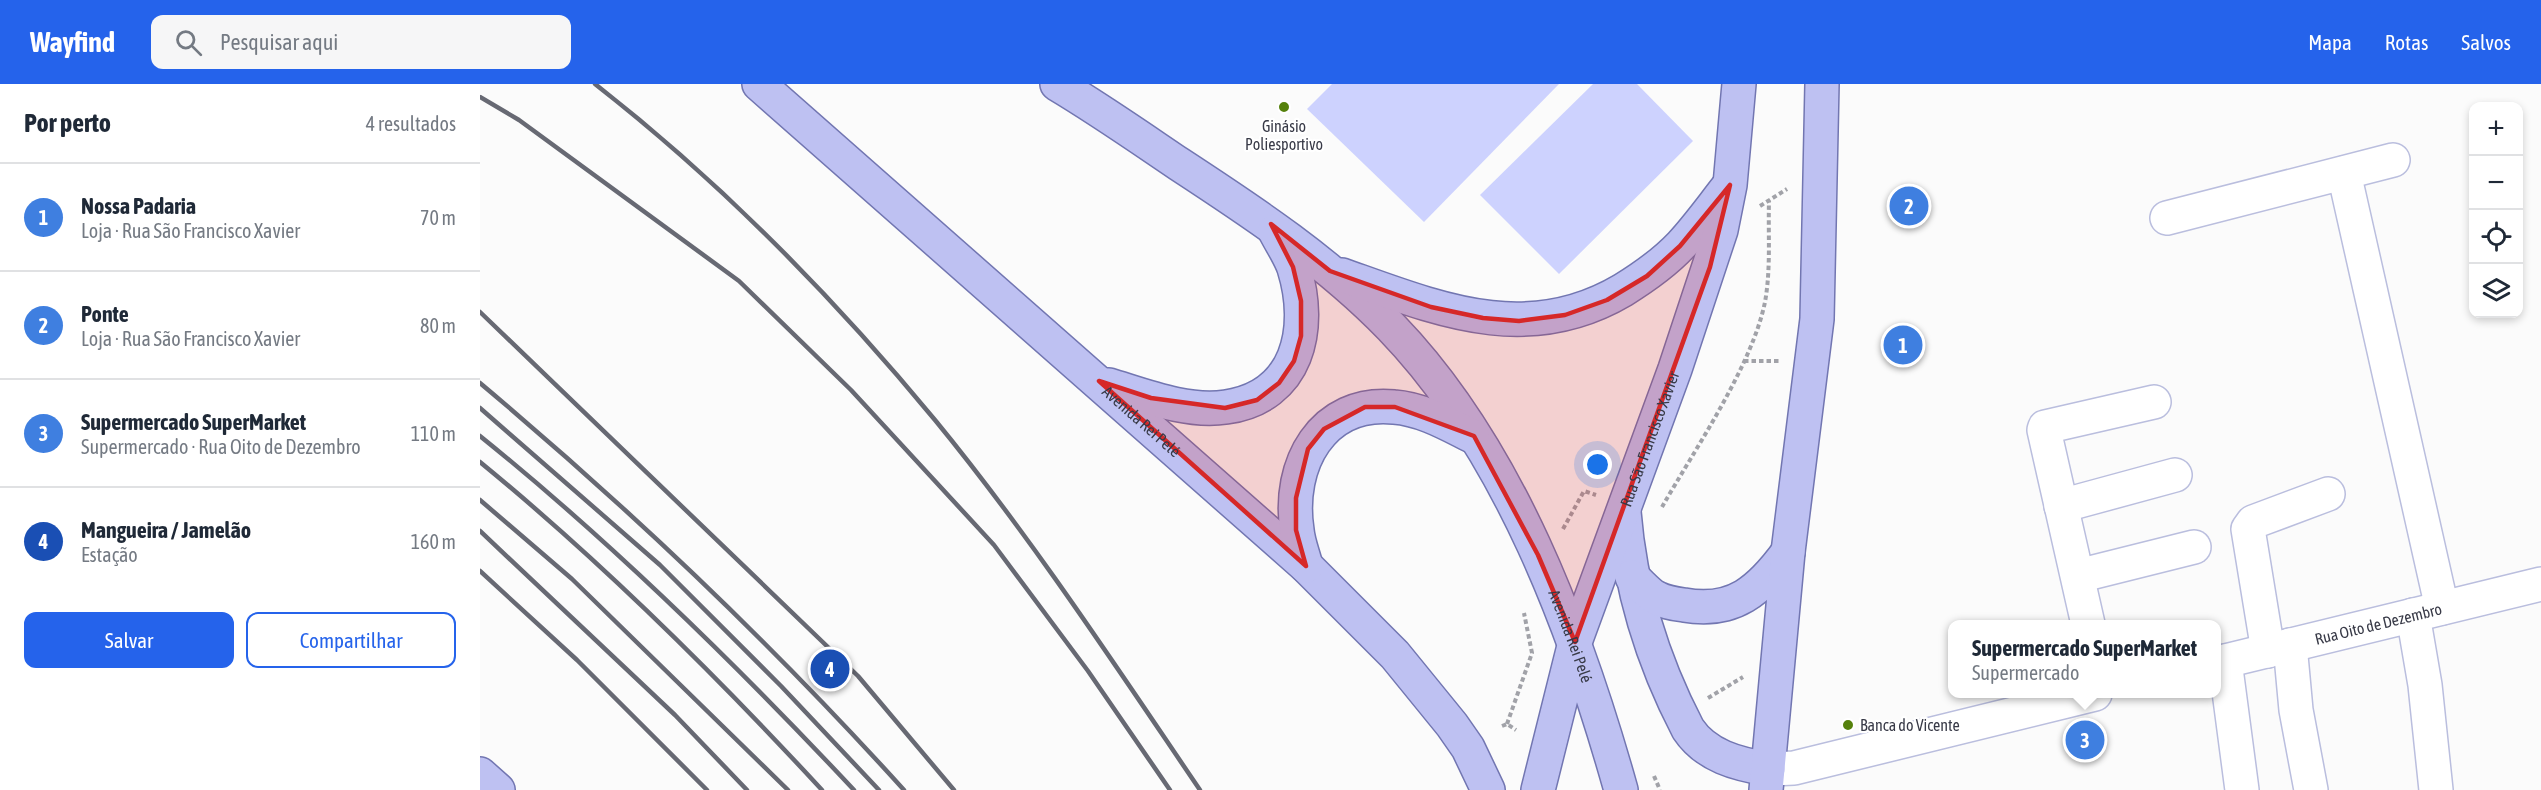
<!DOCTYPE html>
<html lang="pt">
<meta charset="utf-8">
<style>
body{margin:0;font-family:"Asap Condensed",sans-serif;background:#f6f6f7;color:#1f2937}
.controls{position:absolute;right:18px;top:18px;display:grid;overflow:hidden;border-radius:12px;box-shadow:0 3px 9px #0003}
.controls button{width:54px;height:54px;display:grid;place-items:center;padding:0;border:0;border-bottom:2px solid #e0e1e3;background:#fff;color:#1f2937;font:30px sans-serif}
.you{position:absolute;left:1118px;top:381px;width:21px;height:21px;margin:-15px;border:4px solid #fff;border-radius:50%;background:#1a73e8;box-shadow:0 0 0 9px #1a73e833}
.badge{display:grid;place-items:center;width:39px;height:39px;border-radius:50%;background:#2563eb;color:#fff;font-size:20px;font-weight:700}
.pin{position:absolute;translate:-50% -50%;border:3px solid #fff;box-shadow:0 2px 6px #0006}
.popup{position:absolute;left:1468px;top:536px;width:273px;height:78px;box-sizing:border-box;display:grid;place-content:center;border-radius:12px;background:#fff;filter:drop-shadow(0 2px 4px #0005);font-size:20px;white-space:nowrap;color:#747a83}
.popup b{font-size:22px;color:#1f2937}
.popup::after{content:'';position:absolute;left:50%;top:100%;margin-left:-12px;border:12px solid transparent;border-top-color:#fff}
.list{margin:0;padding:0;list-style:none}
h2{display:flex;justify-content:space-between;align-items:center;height:78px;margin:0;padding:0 24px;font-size:26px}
h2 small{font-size:20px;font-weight:400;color:#747a83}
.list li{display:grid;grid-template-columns:39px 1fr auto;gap:18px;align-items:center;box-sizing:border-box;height:108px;padding:0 24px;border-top:2px solid #e0e1e3}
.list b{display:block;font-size:22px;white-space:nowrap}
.list p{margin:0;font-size:20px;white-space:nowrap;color:#747a83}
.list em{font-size:20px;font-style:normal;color:#747a83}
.actions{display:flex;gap:12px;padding:18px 24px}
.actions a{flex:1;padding:14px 0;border:2px solid #2563eb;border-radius:12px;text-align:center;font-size:21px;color:#2563eb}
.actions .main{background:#2563eb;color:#fff}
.icon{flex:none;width:33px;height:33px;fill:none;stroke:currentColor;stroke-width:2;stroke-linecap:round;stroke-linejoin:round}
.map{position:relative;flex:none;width:2061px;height:706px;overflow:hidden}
header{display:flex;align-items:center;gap:36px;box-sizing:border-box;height:84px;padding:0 30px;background:#2563eb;color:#fff}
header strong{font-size:28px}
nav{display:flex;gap:33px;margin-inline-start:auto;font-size:21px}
.search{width:420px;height:54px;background:#f6f6f7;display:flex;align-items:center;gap:15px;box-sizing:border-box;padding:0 21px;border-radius:12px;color:#747a83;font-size:22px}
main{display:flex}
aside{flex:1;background:#fff}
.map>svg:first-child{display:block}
.green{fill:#cdd2fe}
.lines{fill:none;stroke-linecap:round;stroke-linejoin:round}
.minor-casing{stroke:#babede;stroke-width:36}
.major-casing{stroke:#7276b1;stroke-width:36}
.path{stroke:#a1a2a8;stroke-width:4;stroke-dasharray:4.5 3;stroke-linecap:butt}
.minor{stroke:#fff;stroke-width:33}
.major{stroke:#bec1f2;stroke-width:33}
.rail{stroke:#676973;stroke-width:4.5}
.marked{fill:#d62828;fill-opacity:0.2;stroke:#d62828;stroke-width:4.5;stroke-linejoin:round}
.poi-dot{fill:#55810c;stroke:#fff;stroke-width:2}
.labels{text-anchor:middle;stroke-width:4.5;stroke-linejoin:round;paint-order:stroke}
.poi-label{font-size:16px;fill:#383a47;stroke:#fff}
.street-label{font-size:16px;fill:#383a47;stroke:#fff}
</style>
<header>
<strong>Wayfind</strong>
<div class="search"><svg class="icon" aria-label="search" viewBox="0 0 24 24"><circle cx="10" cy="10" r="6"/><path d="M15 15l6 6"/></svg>Pesquisar aqui</div>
<nav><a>Mapa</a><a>Rotas</a><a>Salvos</a></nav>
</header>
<main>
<aside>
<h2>Por perto<small>4 resultados</small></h2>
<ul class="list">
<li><span class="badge" style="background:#3f7fe0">1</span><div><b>Nossa Padaria</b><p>Loja · Rua São Francisco Xavier</p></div><em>70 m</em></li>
<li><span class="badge" style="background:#3f7fe0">2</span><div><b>Ponte</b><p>Loja · Rua São Francisco Xavier</p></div><em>80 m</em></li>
<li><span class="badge" style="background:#3f7fe0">3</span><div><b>Supermercado SuperMarket</b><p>Supermercado · Rua Oito de Dezembro</p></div><em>110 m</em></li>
<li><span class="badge" style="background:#1a4fb4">4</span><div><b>Mangueira / Jamelão</b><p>Estação</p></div><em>160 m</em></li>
</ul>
<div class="actions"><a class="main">Salvar</a><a>Compartilhar</a></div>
</aside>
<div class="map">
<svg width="2061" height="706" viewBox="0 0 2061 706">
<rect width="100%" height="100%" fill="#fbfbfb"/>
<g class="green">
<path d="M852 0H1079L944 138 827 25Z"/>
<path d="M1113 0H1157L1213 57 1079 190 1000 111Z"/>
</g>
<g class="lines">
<g class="minor-casing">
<g id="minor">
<path d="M1864 89 1962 524"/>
<path d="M1687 134 1913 76"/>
<path d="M1581 422 1695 391"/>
<path d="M1598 492 1714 463"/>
<path d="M1933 531 1945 601 1956 706"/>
<path d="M1608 540 1564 346 1565 343 1674 318"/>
<path d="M1810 561 1816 626 1831 706"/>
<path d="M1788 567 1768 445 1773 438 1848 410"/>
<path d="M1745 577 1762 706"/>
<path id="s1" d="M1737 579 2061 500"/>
<path d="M1288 685 1314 684 1615 610"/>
</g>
</g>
<g class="major-casing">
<g id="major">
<path id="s2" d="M279 0 826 482 915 571 972 641 988 664 1008 706"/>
<path id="s3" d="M577 0C619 25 659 53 699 80 774 129 848 178 911 243 1029 365 1096 546 1141 706"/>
<path d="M862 191C958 225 1047 263 1143 206 1164 193 1184 179 1201 161 1217 144 1232 123 1247 104"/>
<path d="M629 301C665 312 708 329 746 323 818 313 833 245 814 184 810 172 801 159 795 147"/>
<path d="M1144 428C1150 503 1173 578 1208 645 1226 672 1257 680 1288 685"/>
<path d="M826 482C823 470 818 458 817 446 807 381 842 316 914 323 942 325 968 340 992 352"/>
<path d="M1152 493C1160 499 1168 510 1177 514 1184 518 1196 520 1204 521 1254 530 1280 506 1308 468"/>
<path d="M0 690 18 706"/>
<path id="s4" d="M1058 706 1095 558 1195 285 1241 146 1250 101 1259 0"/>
<path d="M1286 706 1308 468 1337 235 1342 0"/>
</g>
</g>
<g class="path">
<path d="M1280 122 1307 105"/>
<path d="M1264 277H1300"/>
<path d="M1182 423C1215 365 1272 282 1285 218 1291 185 1288 150 1289 117"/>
<path d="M1083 445 1104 407 1116 411"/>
<path d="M1228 614 1263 593"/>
<path d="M1027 640 1052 569 1044 529"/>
<path d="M1022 642 1027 640 1036 646"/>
<path d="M1174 692 1180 706"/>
</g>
<use href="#minor" class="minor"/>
<use href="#major" class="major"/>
<g class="rail">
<path d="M115 0C238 96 355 215 455 336 551 453 635 581 720 706"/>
<path d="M0 13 39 36 259 197 371 306 514 461 608 587 690 706"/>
<path d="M0 228 378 592 474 706"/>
<path d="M0 299C150 425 293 561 424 706"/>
<path d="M0 324 180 481 301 602 399 706"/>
<path d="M0 352C134 460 256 580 374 706"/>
<path d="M0 378C122 478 235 590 342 706"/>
<path d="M0 416 92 495 308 706"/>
<path d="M0 447 195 631 267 706"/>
<path d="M0 487 97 576 227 706"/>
</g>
</g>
<path class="marked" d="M1250 101 1230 183 1095 558 1058 471 994 352 915 323H885L844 345 828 365 816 414V446L826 482 619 297 671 314 745 324 777 316 799 299 814 277 821 252V217L813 183 791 140 850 187 951 223 1003 234 1039 237 1085 231 1127 216 1167 192 1200 162Z"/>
<g class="poi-dot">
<circle cx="804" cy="23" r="6"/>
<circle cx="1368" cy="641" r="6"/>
</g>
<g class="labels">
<g class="poi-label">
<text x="804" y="48">Ginásio<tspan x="804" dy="18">Poliesportivo</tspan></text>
<text x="1380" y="647" text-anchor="start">Banca do Vicente</text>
</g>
<g class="street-label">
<text dy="6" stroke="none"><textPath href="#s2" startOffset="510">Avenida Rei Pelé</textPath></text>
<text dy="6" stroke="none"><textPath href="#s4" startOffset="369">Rua São Francisco Xavier</textPath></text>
<text dy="6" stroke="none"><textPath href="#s1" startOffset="166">Rua Oito de Dezembro</textPath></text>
<text dy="6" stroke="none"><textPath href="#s3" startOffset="774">Avenida Rei Pelé</textPath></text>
</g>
</g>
</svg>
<div class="controls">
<button>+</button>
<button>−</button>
<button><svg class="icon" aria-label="locate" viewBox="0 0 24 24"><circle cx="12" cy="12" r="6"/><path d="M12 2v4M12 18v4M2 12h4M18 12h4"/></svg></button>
<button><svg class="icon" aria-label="layers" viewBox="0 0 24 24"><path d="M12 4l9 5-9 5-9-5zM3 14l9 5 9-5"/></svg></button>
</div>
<div class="you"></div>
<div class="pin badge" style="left:1423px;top:261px;background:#3f7fe0">1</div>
<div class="pin badge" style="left:1429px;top:122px;background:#3f7fe0">2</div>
<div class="pin badge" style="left:1605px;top:656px;background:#3f7fe0">3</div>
<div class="popup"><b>Supermercado SuperMarket</b>Supermercado</div>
<div class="pin badge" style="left:350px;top:585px;background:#1a4fb4">4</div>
</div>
</main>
